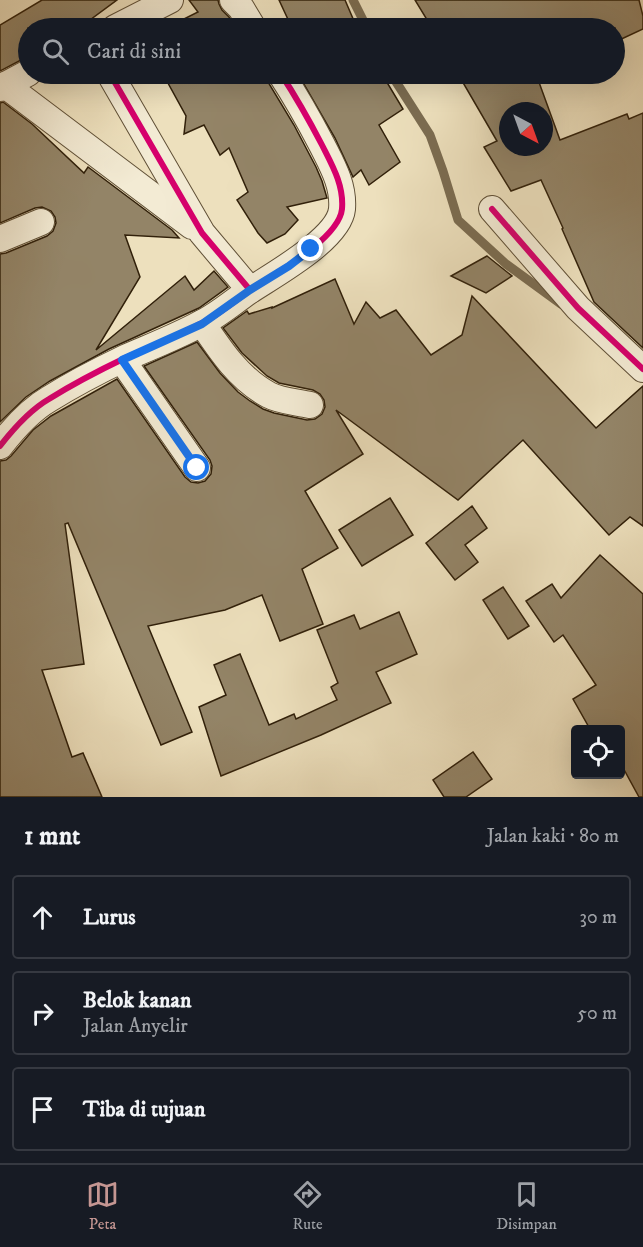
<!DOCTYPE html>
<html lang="id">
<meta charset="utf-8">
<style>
body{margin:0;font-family:"IM FELL DW Pica",serif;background:#242831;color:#f1f3f6}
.controls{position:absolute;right:18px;bottom:18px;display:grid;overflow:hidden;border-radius:6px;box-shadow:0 6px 24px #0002}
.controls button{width:54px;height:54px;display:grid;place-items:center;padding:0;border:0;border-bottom:2px solid #363941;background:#171b24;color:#f1f3f6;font:30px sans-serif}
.compass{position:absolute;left:499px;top:102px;width:54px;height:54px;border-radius:50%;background:#171b24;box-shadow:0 6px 24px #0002;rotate:139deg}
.stop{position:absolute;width:18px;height:18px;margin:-14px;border:4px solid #1a73e8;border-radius:50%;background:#fff}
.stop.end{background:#1a73e8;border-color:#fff;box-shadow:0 2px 6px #0008}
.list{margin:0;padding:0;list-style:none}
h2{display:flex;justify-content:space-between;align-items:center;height:78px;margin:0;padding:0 24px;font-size:26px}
h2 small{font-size:20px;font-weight:400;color:#9ea1a6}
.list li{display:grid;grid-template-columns:39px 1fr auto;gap:18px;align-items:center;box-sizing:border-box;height:84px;margin:0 12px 12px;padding:0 12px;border:2px solid #363941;border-radius:6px}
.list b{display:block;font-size:22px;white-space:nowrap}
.list p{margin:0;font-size:20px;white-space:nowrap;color:#9ea1a6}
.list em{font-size:20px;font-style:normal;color:#9ea1a6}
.icon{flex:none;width:33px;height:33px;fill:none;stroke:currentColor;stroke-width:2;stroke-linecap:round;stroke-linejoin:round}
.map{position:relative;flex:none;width:643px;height:797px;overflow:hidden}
.search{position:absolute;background:#171b24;box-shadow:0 6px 24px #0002;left:18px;right:18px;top:18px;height:66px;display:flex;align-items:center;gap:15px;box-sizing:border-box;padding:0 21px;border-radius:33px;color:#9ea1a6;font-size:22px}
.sheet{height:366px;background:#171b24}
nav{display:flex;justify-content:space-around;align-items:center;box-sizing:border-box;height:84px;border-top:2px solid #363941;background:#171b24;font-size:16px;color:#9ea1a6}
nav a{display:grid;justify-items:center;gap:3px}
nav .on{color:#c59692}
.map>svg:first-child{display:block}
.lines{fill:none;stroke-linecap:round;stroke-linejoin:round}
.stream{stroke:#7b6c51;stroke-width:9}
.building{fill:#938467;stroke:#31200a;stroke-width:1.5;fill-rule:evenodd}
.minor-casing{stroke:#605037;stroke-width:28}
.minor{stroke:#f3ebd4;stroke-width:26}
.cycleway-casing{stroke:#f3ebd4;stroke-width:10}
.cycleway{stroke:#d6006c;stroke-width:6}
.route{stroke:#1a73e8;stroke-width:8}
</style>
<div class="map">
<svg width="643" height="797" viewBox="0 0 643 797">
<rect width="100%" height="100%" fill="#ede0bd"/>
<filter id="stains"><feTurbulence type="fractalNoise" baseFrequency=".00333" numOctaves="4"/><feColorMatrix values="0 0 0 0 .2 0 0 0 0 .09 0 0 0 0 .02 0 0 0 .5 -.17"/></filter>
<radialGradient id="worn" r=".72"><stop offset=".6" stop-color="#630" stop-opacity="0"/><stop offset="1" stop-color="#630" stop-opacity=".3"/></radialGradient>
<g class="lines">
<g class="stream">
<path d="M353 0 367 28"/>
<path d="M391 74 430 135 443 171 458 220 506 264 561 304"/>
</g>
</g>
<g class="building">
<path d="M42 0H117L79 28H28V58L21 60 0 71V25Z"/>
<path d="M189 0H218L219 4 222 10 229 17 236 28H166L198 12Z"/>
<path d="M279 0H345L357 28H292Z"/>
<path d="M415 0H639L643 16V29L615 42V28H432Z"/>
<path d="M163 74H266L268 82 294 125 316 167 322 181 327 198 287 207 298 220 285 234 267 243 258 233 237 200 248 192 229 148 220 155 204 125 184 134 186 116Z"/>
<path d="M298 74H382L403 109 379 125 400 162 369 185 361 170 353 177 335 138Z"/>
<path d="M458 74H536L560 140 627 114 629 119 643 113V348L594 302 562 229 563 228 541 180 511 191 484 147 497 141ZM508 111H544V147H508Z"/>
<path d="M3 102 32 124 84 173 88 167 172 230 179 238 125 235 140 277 96 350 185 276 194 290 214 271 228 287 199 308 109 349 50 381 26 397 0 422V254L6 253 47 236 53 231 56 223 55 217 51 211 42 207 35 208 0 223V103Z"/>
<path d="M487 256 512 276 486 293 451 276Z"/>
<path d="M335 279 354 324 366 302 380 318 396 310 431 355 462 335 472 296 596 428 643 386V526L630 517 609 535 523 440 458 500 336 410 363 454 305 491 338 548 302 569 323 624 280 641 262 595 225 610 148 626 192 732 161 745 68 523 65 524 84 664 42 670 72 757 83 753 102 797H0V461L6 460 11 456 33 430 51 416 117 379 185 477 191 482 198 483 205 481 211 474 212 466 210 460 144 366 197 342 220 373 238 392 250 401 263 409 274 413 307 420 315 419 322 414 325 407 324 400 320 394 313 390 279 383 267 376 242 353 223 328 247 311 249 314 272 307V308Z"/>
<path d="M390 498 413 535 362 566 339 530Z"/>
<path d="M472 506 487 528 465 545 478 562 455 580 426 543Z"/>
<path d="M600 555 643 594V797H639L621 764V729H590L573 699 596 685 563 635 554 642 526 601 552 584 561 598Z"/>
<path d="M503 587 529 626 508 639 483 600Z"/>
<path d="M399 612 417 654 376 672 391 703 321 735 221 776 199 707 226 695 214 665 240 654 269 725 294 714 296 719 337 700 331 687 338 683 317 630 354 615 360 629Z"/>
<path d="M473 752 492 779 466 797H444L433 780Z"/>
</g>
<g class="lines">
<g class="minor-casing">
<g id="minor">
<path d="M233 0 241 8 253 28"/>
<path d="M115 28 170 0"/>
<path d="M110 74 202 233 250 290"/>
<path d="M5 85 192 226"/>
<path d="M0 88 28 73"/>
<path d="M492 209 578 308 643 369"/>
<path d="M0 239 41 222"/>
<path d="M202 323C220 350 239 379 269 395 280 401 297 402 310 405"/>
<path d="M122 360 197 468"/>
<path d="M0 446C14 428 30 410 49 399 73 384 100 370 125 358 150 347 176 337 200 324 217 316 233 302 249 291 273 275 339 239 342 209 344 185 332 165 322 145 309 120 296 97 281 74"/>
</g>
</g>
<use href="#minor" class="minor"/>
<g class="cycleway-casing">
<g id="cycleway">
<path d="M110 74 202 233 250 290"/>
<path d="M492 209 578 308 643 369"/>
<path d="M0 446C14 428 30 410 49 399 73 384 100 370 125 358 150 347 176 337 200 324 217 316 233 302 249 291 273 275 339 239 342 209 344 185 332 165 322 145 309 120 296 97 281 74"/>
</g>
</g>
<use href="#cycleway" class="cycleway"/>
</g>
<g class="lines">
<path class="route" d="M197 468 122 360 202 324 250 290 289 266 311 249"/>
</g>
<rect width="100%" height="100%" filter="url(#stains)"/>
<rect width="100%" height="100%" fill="url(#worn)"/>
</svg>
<div class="controls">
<button><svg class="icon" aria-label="locate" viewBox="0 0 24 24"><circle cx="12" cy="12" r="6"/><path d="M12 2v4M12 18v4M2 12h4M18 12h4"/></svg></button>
</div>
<svg class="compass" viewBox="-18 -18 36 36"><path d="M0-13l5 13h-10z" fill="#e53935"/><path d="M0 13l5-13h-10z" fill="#9ea1a6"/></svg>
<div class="stop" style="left:197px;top:468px"></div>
<div class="stop end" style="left:311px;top:249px"></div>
<div class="search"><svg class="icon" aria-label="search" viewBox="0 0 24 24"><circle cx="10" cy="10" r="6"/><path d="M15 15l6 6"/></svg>Cari di sini</div>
</div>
<section class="sheet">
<h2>1 mnt<small>Jalan kaki · 80 m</small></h2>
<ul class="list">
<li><svg class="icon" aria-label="ahead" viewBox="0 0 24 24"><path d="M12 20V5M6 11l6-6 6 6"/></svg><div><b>Lurus</b></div><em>30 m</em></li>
<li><svg class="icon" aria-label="right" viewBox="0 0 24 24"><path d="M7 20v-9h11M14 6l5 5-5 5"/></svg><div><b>Belok kanan</b><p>Jalan Anyelir</p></div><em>50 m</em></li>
<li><svg class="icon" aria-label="arrive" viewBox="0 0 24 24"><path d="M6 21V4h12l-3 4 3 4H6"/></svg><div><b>Tiba di tujuan</b></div></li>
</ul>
</section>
<nav>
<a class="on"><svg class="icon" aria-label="map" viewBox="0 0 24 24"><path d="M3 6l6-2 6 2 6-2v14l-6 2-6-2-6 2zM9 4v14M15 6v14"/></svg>Peta</a>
<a><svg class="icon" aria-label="directions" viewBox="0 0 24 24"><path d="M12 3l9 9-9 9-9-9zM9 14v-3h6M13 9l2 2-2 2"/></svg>Rute</a>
<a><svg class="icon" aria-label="saved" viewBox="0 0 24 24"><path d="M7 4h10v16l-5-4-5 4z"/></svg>Disimpan</a>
</nav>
